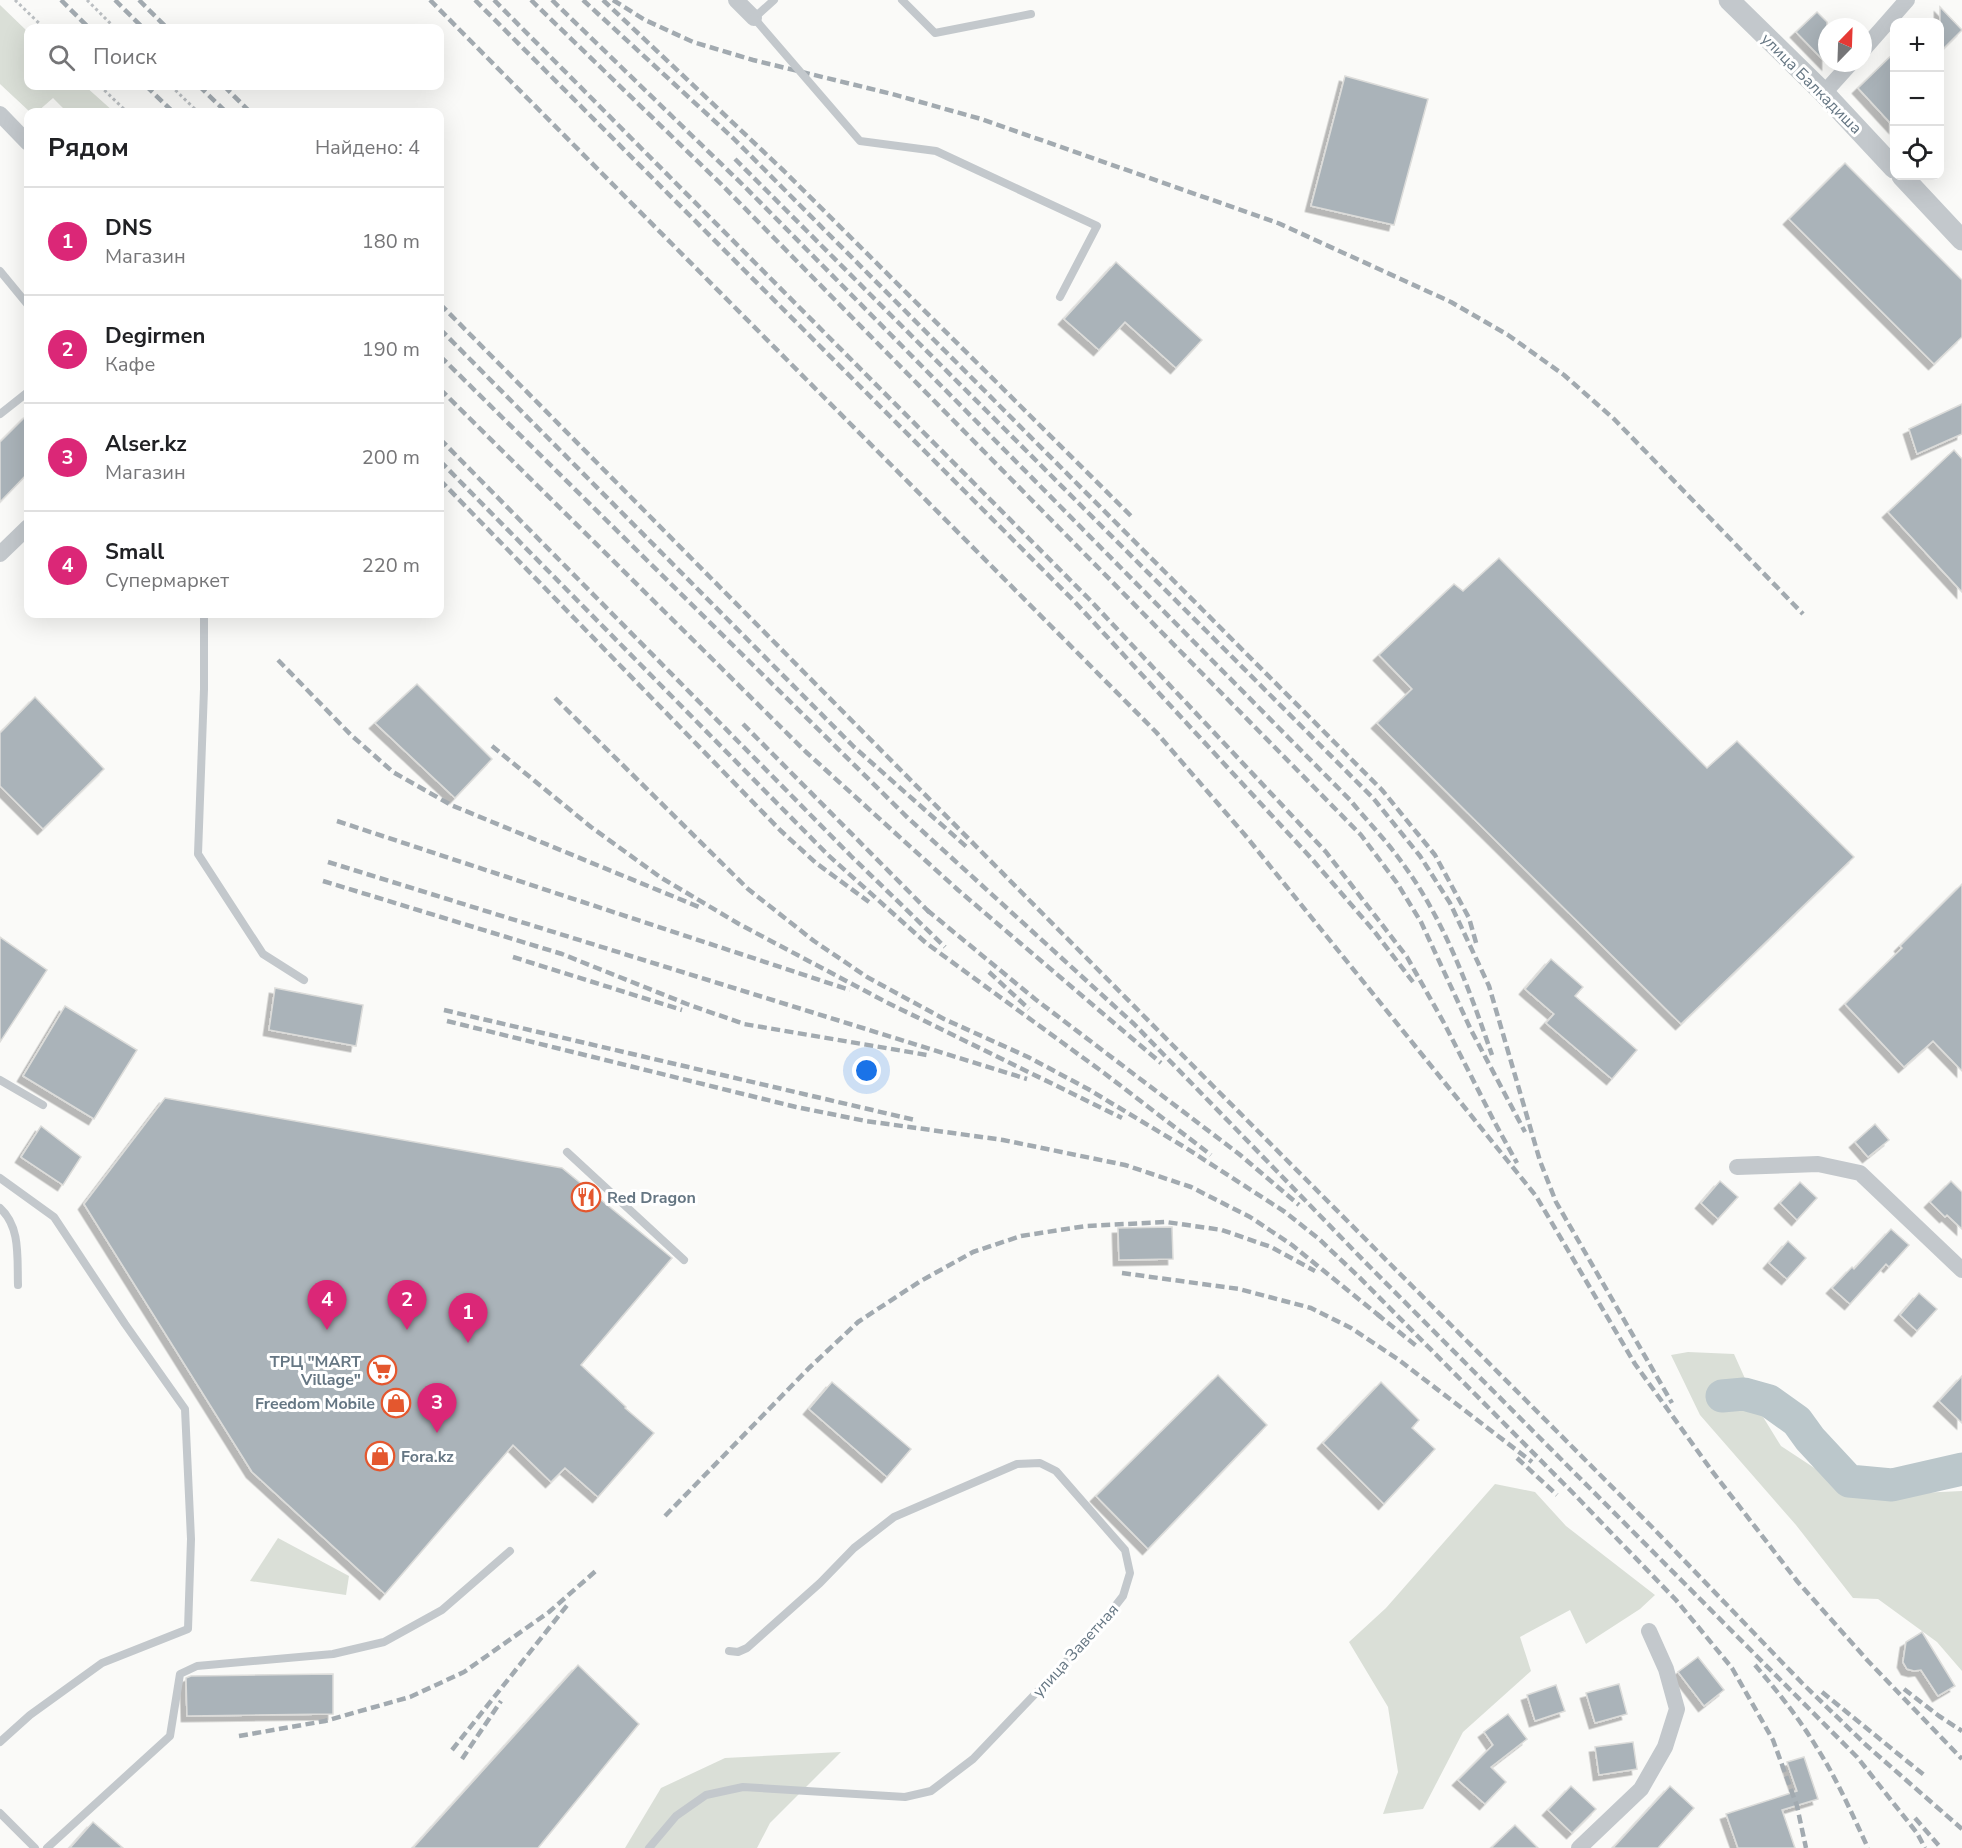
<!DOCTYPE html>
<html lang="ru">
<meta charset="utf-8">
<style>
body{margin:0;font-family:"Nunito Sans",sans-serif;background:#f6f6f6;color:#202124}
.controls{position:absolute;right:18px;top:18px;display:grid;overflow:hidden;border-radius:12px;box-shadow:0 6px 24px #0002}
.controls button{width:54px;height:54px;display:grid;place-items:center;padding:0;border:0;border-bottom:2px solid #e0e0e0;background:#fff;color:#202124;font:30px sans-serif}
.compass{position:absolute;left:1818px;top:18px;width:54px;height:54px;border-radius:50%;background:#fff;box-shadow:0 6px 24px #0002;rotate:23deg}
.you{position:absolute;left:867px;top:1071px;width:21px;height:21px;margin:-15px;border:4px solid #fff;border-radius:50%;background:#1a73e8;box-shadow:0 0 0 9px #1a73e833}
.badge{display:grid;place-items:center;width:39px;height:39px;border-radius:50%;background:#db2777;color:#fff;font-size:20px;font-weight:700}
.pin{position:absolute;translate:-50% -50px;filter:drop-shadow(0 2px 3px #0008)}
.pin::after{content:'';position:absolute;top:32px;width:21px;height:18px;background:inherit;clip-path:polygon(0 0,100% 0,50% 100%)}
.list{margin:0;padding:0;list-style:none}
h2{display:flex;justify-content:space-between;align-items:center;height:78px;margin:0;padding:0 24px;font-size:26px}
h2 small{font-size:20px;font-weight:400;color:#757577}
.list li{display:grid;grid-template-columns:39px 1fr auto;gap:18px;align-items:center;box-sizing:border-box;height:108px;padding:0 24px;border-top:2px solid #e0e0e0}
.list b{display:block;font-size:22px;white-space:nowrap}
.list p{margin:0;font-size:20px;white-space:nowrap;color:#757577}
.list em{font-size:20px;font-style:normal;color:#757577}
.icon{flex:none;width:33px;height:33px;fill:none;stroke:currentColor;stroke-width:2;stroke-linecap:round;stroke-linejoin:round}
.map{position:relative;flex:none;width:1962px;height:1848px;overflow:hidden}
.search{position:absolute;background:#fff;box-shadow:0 6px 24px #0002;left:24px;top:24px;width:420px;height:66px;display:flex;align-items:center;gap:15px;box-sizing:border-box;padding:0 21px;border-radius:12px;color:#757577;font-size:22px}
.panel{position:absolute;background:#fff;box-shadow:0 6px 24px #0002;left:24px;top:108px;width:420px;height:510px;border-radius:12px}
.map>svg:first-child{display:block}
.green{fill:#dadfd7}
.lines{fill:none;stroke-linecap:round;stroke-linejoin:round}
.river{stroke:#bbc7cb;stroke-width:33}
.building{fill:#aab3b9;stroke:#dcdcda;stroke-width:1.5;filter:url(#shadow)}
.path{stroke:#bbbfc2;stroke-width:3;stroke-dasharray:3 3;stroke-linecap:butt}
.service{stroke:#c3c8cc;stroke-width:8}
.minor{stroke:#c3c8cc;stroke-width:16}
.tertiary{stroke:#c3c8cc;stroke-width:21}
.rail{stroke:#a2aab0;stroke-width:4.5;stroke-dasharray:9 4.5;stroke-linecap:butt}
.service-bridge{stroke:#c3c8cc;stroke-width:8}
.labels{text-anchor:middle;stroke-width:6;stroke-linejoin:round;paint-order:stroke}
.street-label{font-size:16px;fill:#657683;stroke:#fff}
.poi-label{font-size:16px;font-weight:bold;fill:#657683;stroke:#fff;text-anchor:start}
</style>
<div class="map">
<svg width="1962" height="1848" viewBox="0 0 1962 1848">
<defs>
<filter id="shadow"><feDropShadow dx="-5.5" dy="5.5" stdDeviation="0" flood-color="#0004"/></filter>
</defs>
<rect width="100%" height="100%" fill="#fafaf8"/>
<g class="green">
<path d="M0 5 28 32V86H85L114 112H67L53 98 37 112H30L0 84Z"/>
<path d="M1688 1352 1734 1354 1760 1412 1781 1446 1857 1496 1962 1491V1671L1937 1642 1878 1599 1853 1598 1796 1525 1700 1415 1671 1355Z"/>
<path d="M1495 1484 1535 1492 1566 1526 1655 1595 1640 1609 1586 1644 1570 1610 1520 1637 1531 1671 1463 1732 1423 1809 1383 1814 1398 1772 1388 1707 1349 1642 1386 1608Z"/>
<path d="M278 1538 349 1576 346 1595 250 1581Z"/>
<path d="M841 1752 770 1823 757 1848H625L661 1788 725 1758Z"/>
</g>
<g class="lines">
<path class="river" d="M1722 1396 1744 1394 1769 1401 1797 1421 1810 1439 1849 1481 1892 1485 1962 1469"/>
</g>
<g class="building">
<path d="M1940 7 1962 30 1940 52Z"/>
<path d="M1817 12 1827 22V64L1796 32Z"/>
<path d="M1894 53V127L1858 88Z"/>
<path d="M1345 76 1428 99 1394 225 1311 206Z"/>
<path d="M1845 163 1962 280V337L1934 364 1789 219Z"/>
<path d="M1116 262 1202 340 1176 368 1125 322 1099 350 1064 319Z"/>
<path d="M1962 404V434L1917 454 1909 429Z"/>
<path d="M28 414V473L0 502V442Z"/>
<path d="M1954 450 1962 459V592L1888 512Z"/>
<path d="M1499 558 1707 768 1737 741 1854 857 1681 1024 1377 723 1412 689 1379 655 1454 584 1463 591Z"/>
<path d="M417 684 492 759 455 798 375 723Z"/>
<path d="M35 697 104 769 43 829 0 786V733Z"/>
<path d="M1962 884V1071L1933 1041 1904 1067 1845 1004 1902 948 1900 946Z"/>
<path d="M0 937 47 970 0 1042Z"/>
<path d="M1551 959 1583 987 1575 996 1637 1050 1612 1079 1546 1023 1554 1014 1525 989Z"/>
<path d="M275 988 363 1005 356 1046 269 1030Z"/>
<path d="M65 1006 137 1050 94 1119 23 1076Z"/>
<path d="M165 1098 562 1168 672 1258 581 1365 626 1407 625 1408 654 1433 598 1497 565 1468 551 1482 513 1445 385 1594 252 1472 84 1204Z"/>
<path d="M1875 1124 1889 1140 1868 1157 1855 1142Z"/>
<path d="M41 1126 81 1157 63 1185 21 1157Z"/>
<path d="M1720 1181 1738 1197 1718 1219 1701 1203Z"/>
<path d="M1951 1181 1962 1192V1229L1947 1215 1945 1217 1930 1202Z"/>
<path d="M1800 1182 1817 1198 1797 1220 1780 1203Z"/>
<path d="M1172 1227 1173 1259 1119 1260 1118 1228Z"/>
<path d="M1891 1229 1909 1245 1889 1267 1886 1264 1850 1304 1832 1288 1852 1267 1854 1269Z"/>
<path d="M1788 1241 1806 1258 1787 1279 1769 1263Z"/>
<path d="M1919 1293 1937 1309 1917 1331 1900 1315Z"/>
<path d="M1218 1375 1267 1425 1148 1549 1096 1496Z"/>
<path d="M1962 1376V1423L1939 1401Z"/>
<path d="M832 1382 911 1449 887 1477 809 1409Z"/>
<path d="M1381 1382 1419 1420 1412 1428 1435 1449 1384 1504 1323 1443Z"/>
<path d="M1922 1632 1955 1686 1938 1696 1921 1670 1914 1671 1907 1669 1903 1662 1906 1642Z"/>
<path d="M1698 1657 1724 1690 1704 1706 1678 1672Z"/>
<path d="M578 1665 639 1724 538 1848H413Z"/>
<path d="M333 1674V1714L187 1716 186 1678 191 1676Z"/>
<path d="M1619 1684 1627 1714 1595 1723 1586 1693Z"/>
<path d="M1556 1685 1565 1711 1535 1721 1527 1695Z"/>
<path d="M1508 1714 1527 1739 1491 1767 1506 1782 1485 1804 1458 1780 1493 1745 1484 1732Z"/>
<path d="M1633 1742 1637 1769 1599 1775 1595 1747Z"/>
<path d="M1804 1757 1818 1799 1782 1810 1795 1848H1738L1726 1814 1797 1791 1787 1762Z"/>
<path d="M1571 1786 1596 1809 1572 1833 1548 1810Z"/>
<path d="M1670 1786 1694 1808 1658 1848H1613Z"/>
<path d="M93 1822 123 1848H70Z"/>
<path d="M1515 1825 1538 1848H1491Z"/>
</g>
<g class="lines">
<g class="path">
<path d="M15 0 44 28"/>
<path d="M87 0 115 28"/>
<path d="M100 86 127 112"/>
<path d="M171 86 198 112"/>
</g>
<g class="service">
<path d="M902 0 935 33 1031 14"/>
<path d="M754 18 774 0"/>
<path d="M0 271 28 305"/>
<path d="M0 414 28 392"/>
<path d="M204 614V689L198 854 263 954 304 980"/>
<path d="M0 1080 43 1105"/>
<path d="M567 1152 684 1260"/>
<path d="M0 1178 54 1217 125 1324 185 1409 191 1539 188 1629 102 1663 30 1715 0 1742"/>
<path d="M0 1208C21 1227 17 1258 18 1285"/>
<path d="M0 1813 35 1848"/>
<path d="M47 1848 170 1736 180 1674 197 1666 333 1654 384 1642 442 1610 510 1551"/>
<path d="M649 1848 676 1816 706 1795 743 1787 905 1797 931 1791 973 1759 1098 1628 1123 1596 1130 1573 1125 1550 1056 1471 1040 1463 1017 1464 894 1517 854 1548 820 1583 747 1648 738 1652 729 1651"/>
</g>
<g class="minor">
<path d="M736 0 754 18"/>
<path d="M1863 50 1907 0"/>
<path d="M1824 93 1851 63"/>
<path d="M0 114 28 143"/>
<path d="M0 554 28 527"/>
<path d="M1737 1167 1818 1164 1860 1173 1962 1270"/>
<path d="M1579 1848 1641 1789 1665 1747 1677 1709 1666 1669 1649 1631"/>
</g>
<g class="tertiary">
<path d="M1729 0 1824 93 1894 168"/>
<path d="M1902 176 1962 240"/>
</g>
<g class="rail">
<path d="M61 0 89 28"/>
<path d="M115 0 143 28"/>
<path d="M139 0 167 28"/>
<path d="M430 0 1156 732 1245 835 1536 1196 1635 1364 1712 1471 1797 1581 1868 1661 1962 1759"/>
<path d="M475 0 1074 601 1311 858 1374 931 1413 982"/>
<path d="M494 0 1089 599 1326 852 1407 957 1444 1023 1495 1123 1517 1163"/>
<path d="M531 0 721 184 1361 835 1397 883 1421 922 1471 1030 1525 1132"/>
<path d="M552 0 745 187 1350 800C1367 821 1387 841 1403 864 1445 921 1469 989 1492 1055"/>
<path d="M583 0 733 138 1382 790 1435 855 1469 918 1477 946"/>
<path d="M603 0 784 171 1131 516"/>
<path d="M613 0 645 20 693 42 753 60 892 94 981 119 1278 223 1451 302 1508 335 1564 375 1614 419 1803 614"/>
<path d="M146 86 173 112"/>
<path d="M199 86 226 112"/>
<path d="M224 86 250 112"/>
<path d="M735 159 1373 798 1420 856 1450 903 1489 986 1540 1161 1556 1202 1672 1403"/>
<path d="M440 304 1214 1087 1652 1527 1802 1683 1866 1745 1962 1829"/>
<path d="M440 329 854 747 969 849"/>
<path d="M440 356 908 818 1134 1024 1365 1262 1857 1757 1917 1833 1925 1848"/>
<path d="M440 389 806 752 958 890 1161 1063"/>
<path d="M440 439 851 856 945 947"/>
<path d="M440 461 828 855 926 943 1104 1073 1211 1155"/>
<path d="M440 480 780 830 816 863 869 902"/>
<path d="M278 660 351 735 393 772 451 805 699 907"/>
<path d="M555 698 748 889 814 941 867 977 944 1019 1028 1057 1088 1089 1186 1148 1285 1212 1319 1239 1358 1276 1574 1494 1676 1600 1732 1668 1773 1740 1797 1806 1806 1848"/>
<path d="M743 724 932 915"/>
<path d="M492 746 591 827 660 877 739 924 886 1002 1122 1118"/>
<path d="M337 821 850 990"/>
<path d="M328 862 1027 1079"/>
<path d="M323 881 562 954 687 1004 744 1024 927 1055"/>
<path d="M927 910 1035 999 1239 1154 1299 1205"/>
<path d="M513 957 682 1010"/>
<path d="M989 972 1029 1009"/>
<path d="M444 1010 915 1120"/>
<path d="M447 1021 796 1107 866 1121 1003 1140 1125 1165 1191 1187 1250 1217 1292 1245 1382 1318"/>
<path d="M1122 1273 1239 1289 1311 1308 1351 1328 1399 1360 1532 1462"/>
<path d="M1377 1314 1419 1348"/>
<path d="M1517 1458 1557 1495"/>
<path d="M665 1516 809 1368 858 1322 919 1282 973 1252 1021 1236 1086 1226 1166 1222 1222 1230 1271 1247 1315 1271"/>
<path d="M1755 1665C1777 1691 1799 1718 1817 1748 1837 1779 1852 1814 1868 1848"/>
<path d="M1904 1689 1939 1716 1962 1731"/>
<path d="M1822 1692 1924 1775"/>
<path d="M239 1736 325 1721 410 1697 464 1672 549 1612 598 1569"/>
<path d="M452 1750 569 1603"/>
<path d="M462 1759 501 1701"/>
<path d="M1915 1818 1941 1848"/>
</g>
<path class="service-bridge" d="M754 18 860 141 936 151 1097 226 1060 297"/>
</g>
<defs>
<g id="restaurant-ring" transform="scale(1.5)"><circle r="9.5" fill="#fff" stroke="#e4572e" stroke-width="1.5"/><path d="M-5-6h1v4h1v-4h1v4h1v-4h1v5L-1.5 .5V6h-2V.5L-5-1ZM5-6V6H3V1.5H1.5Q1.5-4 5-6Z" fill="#e4572e"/></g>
<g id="supermarket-ring" transform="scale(1.5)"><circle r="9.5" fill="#fff" stroke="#e4572e" stroke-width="1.5"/><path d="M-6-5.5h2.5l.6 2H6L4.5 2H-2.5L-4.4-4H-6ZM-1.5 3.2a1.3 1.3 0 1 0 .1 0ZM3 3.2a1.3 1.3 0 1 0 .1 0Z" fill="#e4572e"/></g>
<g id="shop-ring" transform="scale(1.5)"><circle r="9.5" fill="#fff" stroke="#e4572e" stroke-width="1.5"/><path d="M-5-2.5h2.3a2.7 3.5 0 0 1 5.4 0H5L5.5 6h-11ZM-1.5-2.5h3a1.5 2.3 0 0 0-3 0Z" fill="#e4572e"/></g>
</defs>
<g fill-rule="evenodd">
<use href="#restaurant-ring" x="586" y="1197"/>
<use href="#supermarket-ring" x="382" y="1370"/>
<use href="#shop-ring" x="396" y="1403"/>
<use href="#shop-ring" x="380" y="1456"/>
</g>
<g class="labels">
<g class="street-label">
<text transform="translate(1812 83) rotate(45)" y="6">улица Балкадиша</text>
<text transform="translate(1075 1650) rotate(-48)" y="6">улица Заветная</text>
</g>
<g class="poi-label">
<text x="607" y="1203">Red Dragon</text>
<text x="361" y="1367" text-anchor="end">ТРЦ "MART<tspan x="361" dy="18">Village"</tspan></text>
<text x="375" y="1409" text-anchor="end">Freedom Mobile</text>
<text x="401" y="1462">Fora.kz</text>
</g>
</g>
</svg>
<div class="controls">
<button>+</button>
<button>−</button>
<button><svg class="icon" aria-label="locate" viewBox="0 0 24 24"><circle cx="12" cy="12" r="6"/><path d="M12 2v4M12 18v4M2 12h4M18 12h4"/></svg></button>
</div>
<svg class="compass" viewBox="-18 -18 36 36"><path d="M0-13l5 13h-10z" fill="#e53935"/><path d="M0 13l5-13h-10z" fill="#757577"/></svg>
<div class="you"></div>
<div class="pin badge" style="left:468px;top:1343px">1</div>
<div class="pin badge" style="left:407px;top:1330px">2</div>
<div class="pin badge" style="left:437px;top:1433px">3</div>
<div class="pin badge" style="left:327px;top:1330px">4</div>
<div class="search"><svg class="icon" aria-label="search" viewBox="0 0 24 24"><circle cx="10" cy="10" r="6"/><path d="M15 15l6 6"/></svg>Поиск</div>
<section class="panel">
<h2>Рядом<small>Найдено: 4</small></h2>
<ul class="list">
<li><span class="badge">1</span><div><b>DNS</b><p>Магазин</p></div><em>180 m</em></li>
<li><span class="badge">2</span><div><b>Degirmen</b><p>Кафе</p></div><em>190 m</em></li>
<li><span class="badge">3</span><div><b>Alser.kz</b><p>Магазин</p></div><em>200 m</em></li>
<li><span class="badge">4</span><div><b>Small</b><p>Супермаркет</p></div><em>220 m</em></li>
</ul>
</section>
</div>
